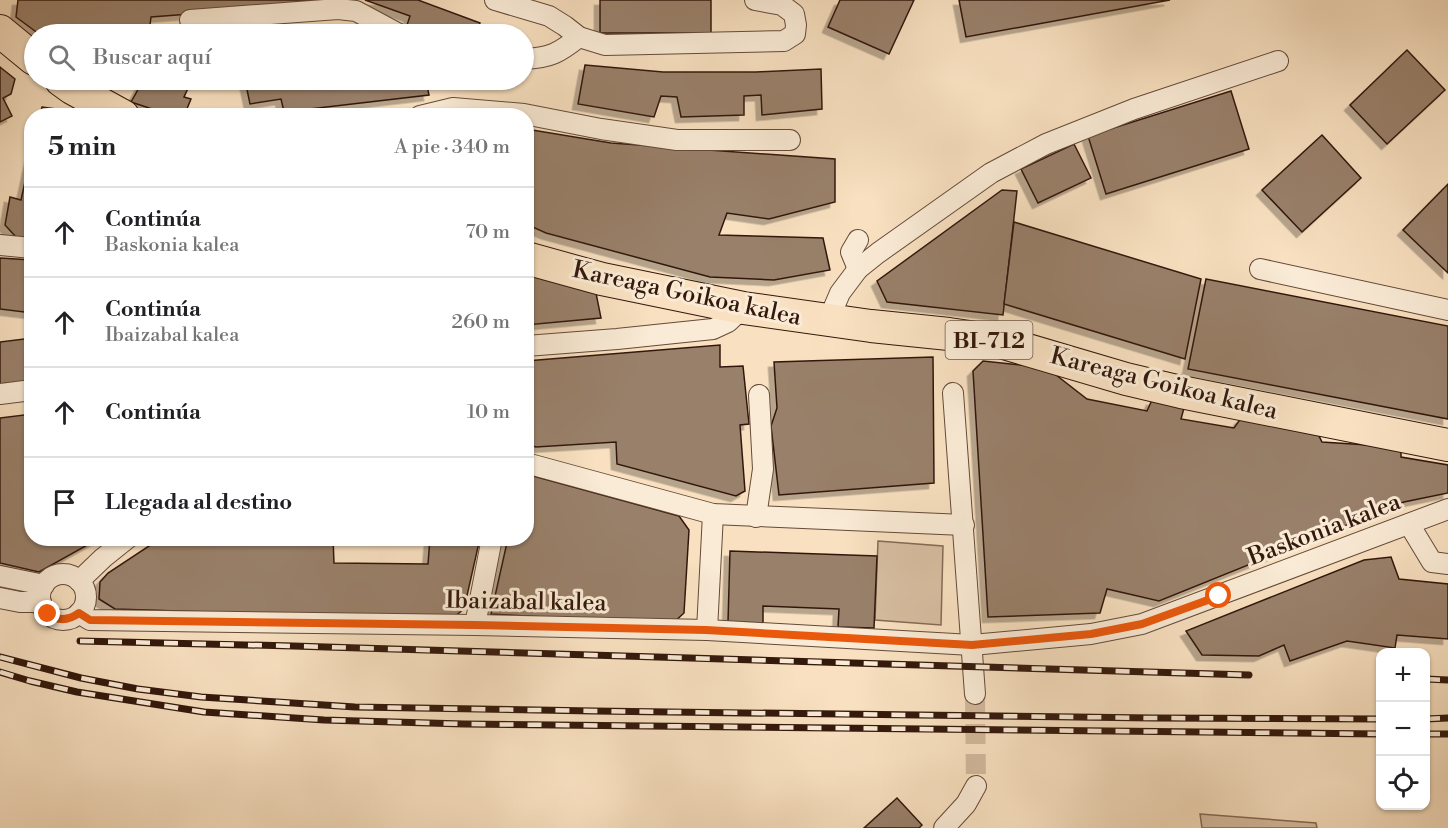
<!DOCTYPE html>
<html lang="es">
<meta charset="utf-8">
<style>
body{margin:0;font-family:"Libre Bodoni",serif;background:#f2f2f2;color:#202124}
.controls{position:absolute;right:18px;bottom:18px;display:grid;overflow:hidden;border-radius:12px;box-shadow:0 2px 4px #0004}
.controls button{width:54px;height:54px;display:grid;place-items:center;padding:0;border:0;border-bottom:2px solid #e0e0e0;background:#fff;color:#202124;font:30px sans-serif}
.stop{position:absolute;width:18px;height:18px;margin:-14px;border:4px solid #ea580c;border-radius:50%;background:#fff}
.stop.end{background:#ea580c;border-color:#fff;box-shadow:0 2px 6px #0008}
.list{margin:0;padding:0;list-style:none}
h2{display:flex;justify-content:space-between;align-items:center;height:78px;margin:0;padding:0 24px;font-size:26px}
h2 small{font-size:20px;font-weight:400;color:#757577}
.list li{display:grid;grid-template-columns:39px 1fr auto;gap:18px;align-items:center;box-sizing:border-box;height:90px;padding:0 24px;border-top:2px solid #e0e0e0}
.list b{display:block;font-size:22px;white-space:nowrap}
.list p{margin:0;font-size:20px;white-space:nowrap;color:#757577}
.list em{font-size:20px;font-style:normal;color:#757577}
.icon{flex:none;width:33px;height:33px;fill:none;stroke:currentColor;stroke-width:2;stroke-linecap:round;stroke-linejoin:round}
.map{position:relative;flex:none;width:1448px;height:828px;overflow:hidden}
.search{position:absolute;background:#fff;box-shadow:0 2px 4px #0004;left:24px;top:24px;width:510px;height:66px;display:flex;align-items:center;gap:15px;box-sizing:border-box;padding:0 21px;border-radius:33px;color:#757577;font-size:22px}
.panel{position:absolute;background:#fff;box-shadow:0 2px 4px #0004;left:24px;top:108px;width:510px;height:438px;border-radius:24px}
.map>svg:first-child{display:block}
.green{fill:#d7bea1;stroke:#856b56;stroke-width:1.5}
.building{fill:#99806a;stroke:#33180c;stroke-width:1.5;filter:url(#shadow)}
.lines{fill:none;stroke-linecap:round;stroke-linejoin:round}
.street-tunnel{stroke:#d1b89c;stroke-width:20;stroke-dasharray:20 10;stroke-linecap:butt}
.street-casing{stroke:#644a39;stroke-width:22}
.primary-casing{stroke:#33180c;stroke-width:34}
.street{stroke:#faebd6;stroke-width:20}
.primary{stroke:#f8e0c0;stroke-width:32}
.rail-casing{stroke:#33180c;stroke-width:7}
.rail{stroke:#faebd6;stroke-width:4.5;stroke-dasharray:14;stroke-linecap:butt}
.route{stroke:#ea580c;stroke-width:8}
.labels{text-anchor:middle;stroke-width:6;stroke-linejoin:round;paint-order:stroke}
.shield{fill:#faebd6;stroke:#6f5749;stroke-width:1.5}
.shield-label{font-size:22px;font-weight:bold;fill:#33180c}
.street-label{font-size:24px;fill:#33180c;stroke:#faebd6}
</style>
<div class="map">
<svg width="1448" height="828" viewBox="0 0 1448 828">
<defs>
<filter id="shadow"><feDropShadow dx="-5.5" dy="5.5" stdDeviation="0" flood-color="#0004"/></filter>
</defs>
<rect width="100%" height="100%" fill="#f8e0c0"/>
<filter id="stains"><feTurbulence type="fractalNoise" baseFrequency=".00333" numOctaves="4"/><feColorMatrix values="0 0 0 0 .2 0 0 0 0 .09 0 0 0 0 .02 0 0 0 .5 -.17"/></filter>
<radialGradient id="worn" r=".72"><stop offset=".6" stop-color="#630" stop-opacity="0"/><stop offset="1" stop-color="#630" stop-opacity=".3"/></radialGradient>
<g class="green">
<path d="M878 541 943 546 941 625 875 620Z"/>
<path d="M1200 814 1316 823 1317 828H1202Z"/>
</g>
<g class="building">
<path d="M18 0H350L349 2 151 17 150 25 166 34H39L16 17Z"/>
<path d="M365 0H418L480 23 476 34H404L410 16Z"/>
<rect x="600" y="0" width="111" height="33"/>
<path d="M840 0H914L889 54 828 27Z"/>
<path d="M959 0H1170L966 37Z"/>
<path d="M1407 50 1445 90 1387 144 1350 105Z"/>
<path d="M585 65 663 72H756L821 69 822 109 762 115 761 95 744 96V115L681 117 677 97 661 96 654 117 578 104Z"/>
<path d="M0 67 15 79 11 94 3 98 12 116 0 122Z"/>
<path d="M149 80H235L190 84 184 97 191 99 184 116H173L131 102 143 81Z"/>
<path d="M245 80H426L429 95 284 112 281 99 250 104Z"/>
<path d="M1231 91 1249 149 1106 194 1088 136Z"/>
<path d="M42 107 63 110 71 116H40Z"/>
<path d="M526 129 611 143 835 159V202L769 219 727 213 719 235 823 238 830 270 774 280 710 277 546 233 526 224Z"/>
<path d="M1322 135 1361 178 1302 232 1262 190Z"/>
<path d="M1074 144 1091 178 1038 203 1021 169Z"/>
<path d="M32 150V235L26 239 17 238 5 225 10 197 21 200Z"/>
<path d="M1448 184V273L1403 230Z"/>
<path d="M1002 190 1017 191 1003 315 887 302 877 281Z"/>
<path d="M1014 222 1201 279 1185 359 1004 304Z"/>
<path d="M0 258 32 260V313L0 309Z"/>
<path d="M526 267 595 288 601 318 526 325Z"/>
<path d="M1206 279 1448 326V419L1188 369Z"/>
<path d="M32 338V381L0 384V342Z"/>
<path d="M720 345V367L743 366 749 424 740 425 745 491 736 496 617 464 616 442 536 447 526 444V361Z"/>
<path d="M933 357 934 483 779 495 771 426 777 408 774 362Z"/>
<path d="M983 361 1047 368 1087 399 1147 411 1152 400 1184 408 1181 419 1234 428 1241 418 1318 434 1322 442 1368 445 1401 451V457L1448 465V493L1404 502 1159 601 1107 589 1100 613 988 617 973 371Z"/>
<path d="M32 414V538H100L39 572 0 563V418Z"/>
<path d="M526 474 679 516 689 530 684 613 672 624 491 614 508 538H526Z"/>
<path d="M161 538H333L334 563 428 564 430 538H480L464 609 450 620 115 609 99 599 100 582 108 573Z"/>
<path d="M730 551 877 556 874 628 838 627 839 609 763 606V623L728 622Z"/>
<path d="M1391 557 1399 579 1448 584V639L1397 635 1395 648 1347 641 1290 661 1284 645 1259 656 1202 655 1186 631 1364 560Z"/>
<path d="M897 798 922 825 919 828H864Z"/>
</g>
<g class="lines">
<path class="street-tunnel" d="M975 694 976 786"/>
<g class="street-casing">
<g id="street">
<path d="M495 0 549 16 565 26 579 37 605 45 784 41 795 34 796 25 794 14 782 5 755 0"/>
<path d="M190 20 338 9 356 11 399 34"/>
<path d="M524 59C550 58 559 53 579 37"/>
<path d="M420 116 453 108 524 114 601 129 677 140H790"/>
<path d="M858 240 851 252 858 269"/>
<path d="M0 245 32 248"/>
<path d="M1260 269 1448 310"/>
<path d="M832 321 834 307 840 293 858 269 878 253 991 173 1046 144 1134 109 1278 61"/>
<path d="M526 346 617 339 713 329 728 322 743 308"/>
<path d="M953 393 975 694"/>
<path d="M0 394 32 390"/>
<path d="M526 463 713 514 964 525"/>
<path d="M756 517 763 469 759 395"/>
<path d="M1409 524 1432 562 1448 564"/>
<circle cx="63" cy="597" r="23"/>
<path d="M0 576 44 585"/>
<path d="M79 581 103 558 128 538"/>
<path d="M0 598 20 602H41"/>
<path d="M79 613 90 620 475 625 707 630 972 645 1091 634 1142 624 1448 509"/>
<path d="M475 625 492 538"/>
<path d="M707 630 713 514"/>
<path d="M944 828 966 804 976 786"/>
</g>
</g>
<g class="primary-casing">
<g id="primary">
<path d="M0 31 34 59"/>
<path d="M61 80 72 88 123 116"/>
<path d="M526 258 602 279 743 308 871 326 949 334 997 341 1126 379 1181 392 1448 445"/>
</g>
</g>
<use href="#street" class="street"/>
<use href="#primary" class="primary"/>
<g class="rail-casing">
<g id="rail">
<path d="M80 641 293 646 1249 675"/>
<path d="M0 657 81 678 138 689 201 697 355 707 594 711 1153 718 1380 719"/>
<path d="M0 672 30 681 77 692 204 712 324 720 464 724 1380 734"/>
<path d="M1426 679 1448 680"/>
<path d="M1426 719 1448 718"/>
<path d="M1426 734H1448"/>
</g>
</g>
<use href="#rail" class="rail"/>
</g>
<g class="lines">
<path class="route" d="M48 614C58 621 68 621 79 613L90 620 475 625 706 630 972 645 1091 634 1142 624 1219 596"/>
</g>
<g class="labels">
<rect class="shield" x="945.5" y="321" width="87" height="38" rx="4.5"/>
<g class="shield-label">
<text x="989" y="348">BI-712</text>
</g>
<g class="street-label">
<text transform="translate(687 293) rotate(12)" y="8">Kareaga Goikoa kalea</text>
<text transform="translate(1164 383) rotate(14)" y="8">Kareaga Goikoa kalea</text>
<text transform="translate(1324 529) rotate(-21)" y="8">Baskonia kalea</text>
<text transform="translate(526 601) rotate(1)" y="8">Ibaizabal kalea</text>
</g>
</g>
<rect width="100%" height="100%" filter="url(#stains)"/>
<rect width="100%" height="100%" fill="url(#worn)"/>
</svg>
<div class="controls">
<button>+</button>
<button>−</button>
<button><svg class="icon" aria-label="locate" viewBox="0 0 24 24"><circle cx="12" cy="12" r="6"/><path d="M12 2v4M12 18v4M2 12h4M18 12h4"/></svg></button>
</div>
<div class="stop" style="left:1219px;top:596px"></div>
<div class="stop end" style="left:48px;top:614px"></div>
<div class="search"><svg class="icon" aria-label="search" viewBox="0 0 24 24"><circle cx="10" cy="10" r="6"/><path d="M15 15l6 6"/></svg>Buscar aquí</div>
<section class="panel">
<h2>5 min<small>A pie · 340 m</small></h2>
<ul class="list">
<li><svg class="icon" aria-label="ahead" viewBox="0 0 24 24"><path d="M12 20V5M6 11l6-6 6 6"/></svg><div><b>Continúa</b><p>Baskonia kalea</p></div><em>70 m</em></li>
<li><svg class="icon" aria-label="ahead" viewBox="0 0 24 24"><path d="M12 20V5M6 11l6-6 6 6"/></svg><div><b>Continúa</b><p>Ibaizabal kalea</p></div><em>260 m</em></li>
<li><svg class="icon" aria-label="ahead" viewBox="0 0 24 24"><path d="M12 20V5M6 11l6-6 6 6"/></svg><div><b>Continúa</b></div><em>10 m</em></li>
<li><svg class="icon" aria-label="arrive" viewBox="0 0 24 24"><path d="M6 21V4h12l-3 4 3 4H6"/></svg><div><b>Llegada al destino</b></div></li>
</ul>
</section>
</div>
